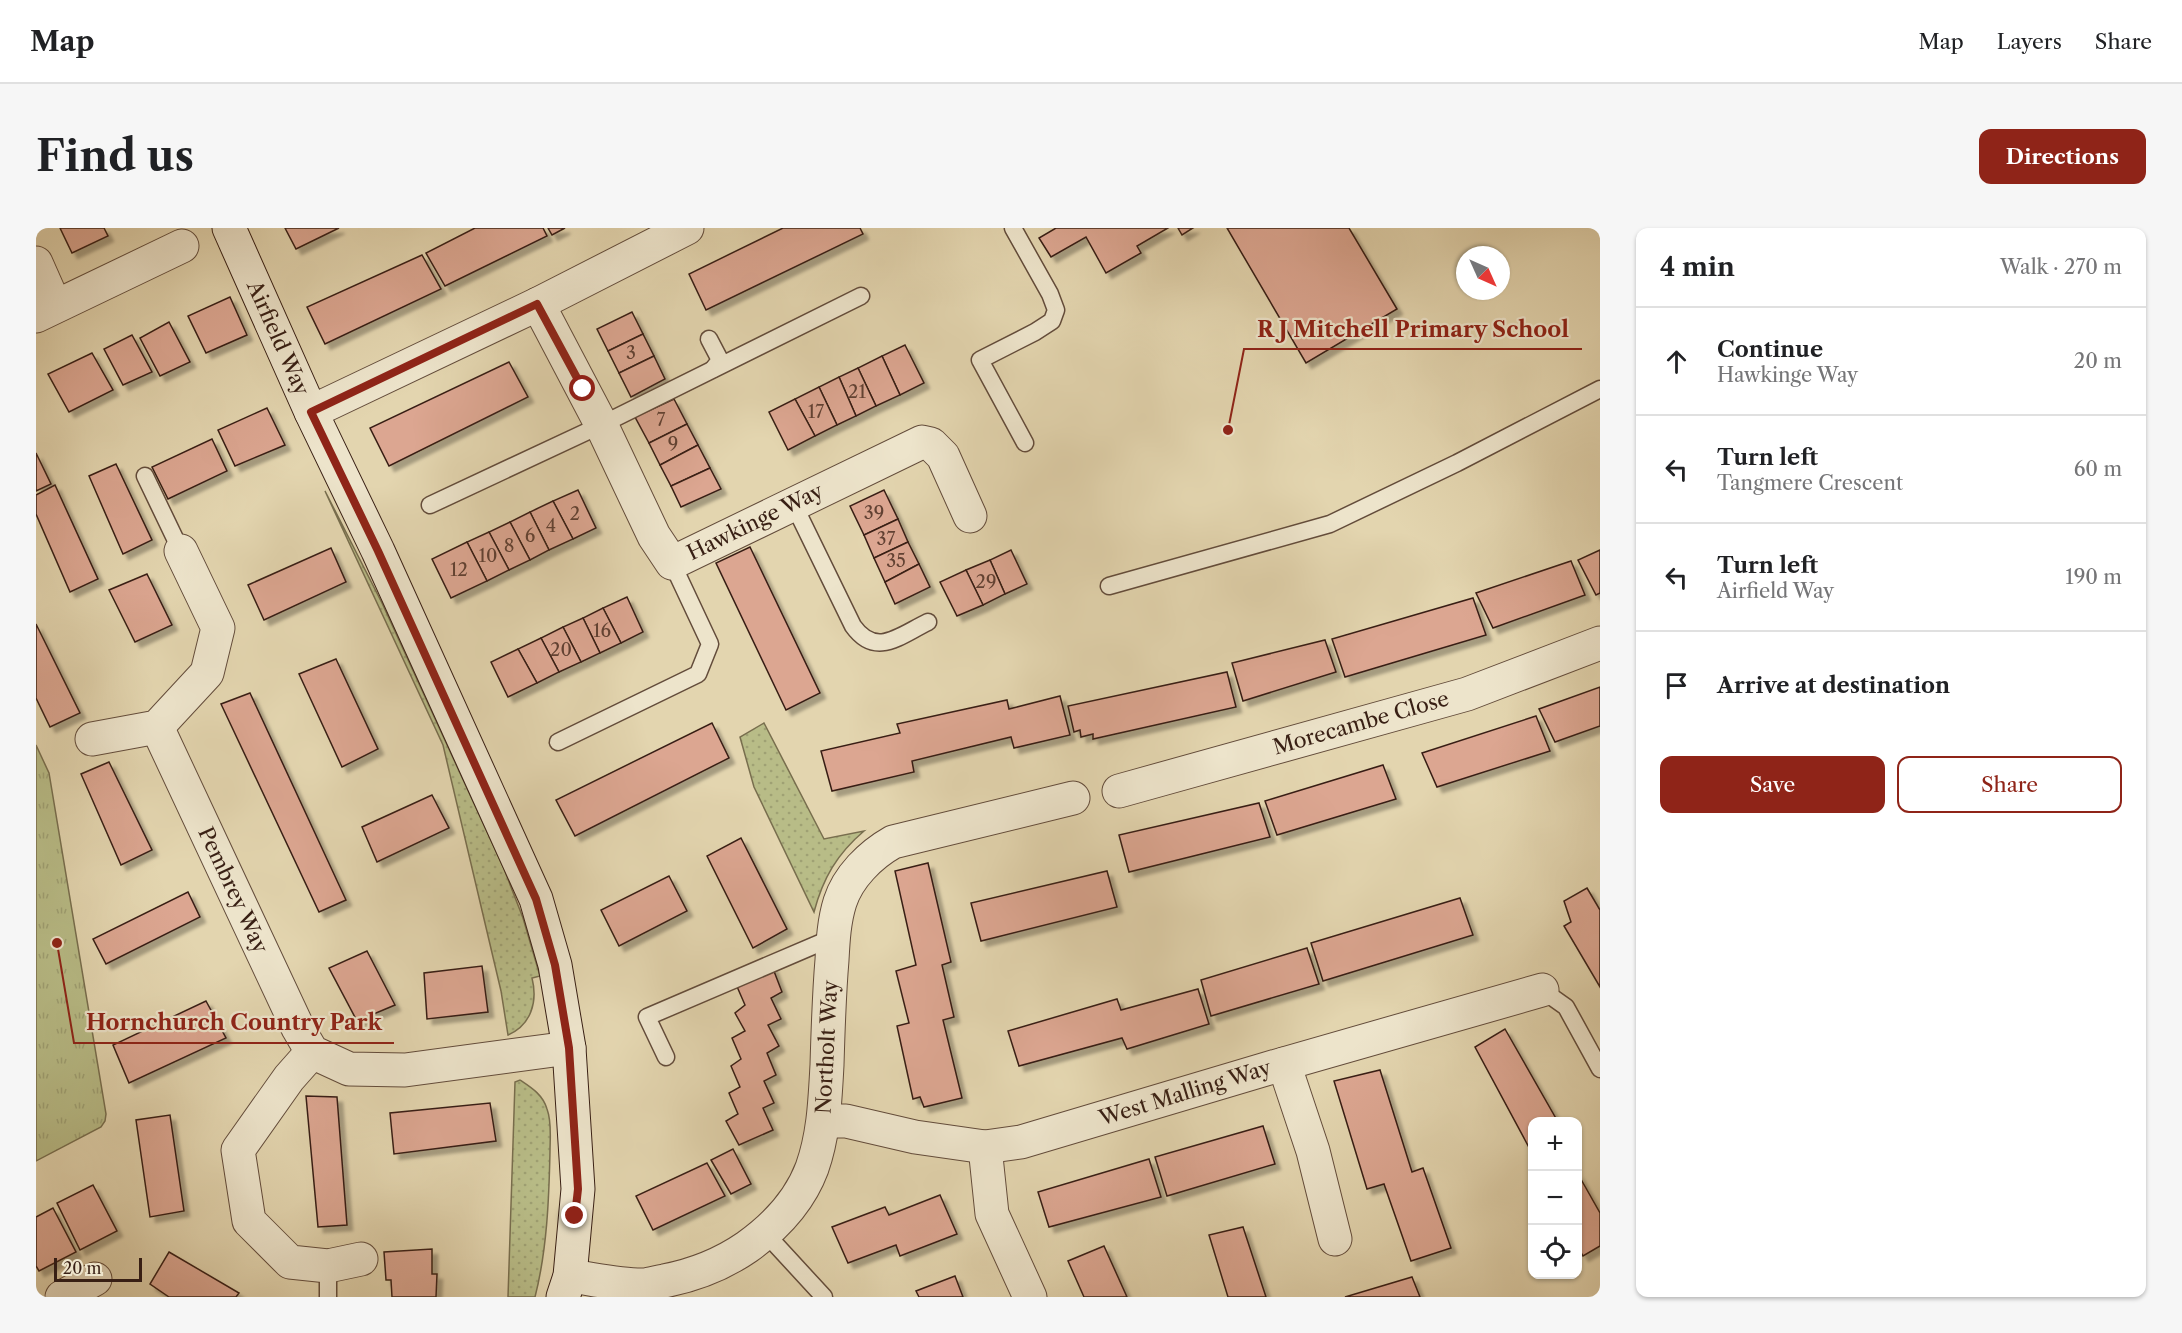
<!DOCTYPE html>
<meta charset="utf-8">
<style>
body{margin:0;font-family:"Libre Caslon Text",serif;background:#f6f6f6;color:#202124}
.controls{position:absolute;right:18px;bottom:18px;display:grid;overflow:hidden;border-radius:12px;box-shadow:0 2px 4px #0004}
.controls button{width:54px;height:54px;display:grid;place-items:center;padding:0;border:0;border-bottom:2px solid #e0e0e0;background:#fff;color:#202124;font:30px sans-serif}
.compass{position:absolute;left:1420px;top:18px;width:54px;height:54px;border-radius:50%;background:#fff;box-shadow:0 2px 4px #0004;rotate:135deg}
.scale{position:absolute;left:18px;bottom:15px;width:88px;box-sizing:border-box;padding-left:6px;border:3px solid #381f14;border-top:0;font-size:16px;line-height:21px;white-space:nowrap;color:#381f14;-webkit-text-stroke:4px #ede4cb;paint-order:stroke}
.stop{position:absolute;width:18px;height:18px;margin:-14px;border:4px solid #8f2418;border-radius:50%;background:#fff}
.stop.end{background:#8f2418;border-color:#fff;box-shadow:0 2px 6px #0008}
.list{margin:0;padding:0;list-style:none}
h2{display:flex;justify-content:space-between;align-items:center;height:78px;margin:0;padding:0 24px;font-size:26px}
h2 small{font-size:20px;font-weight:400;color:#757577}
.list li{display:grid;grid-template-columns:39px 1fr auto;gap:18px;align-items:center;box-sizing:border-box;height:108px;padding:0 24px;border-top:2px solid #e0e0e0}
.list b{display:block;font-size:22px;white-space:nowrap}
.list p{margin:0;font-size:20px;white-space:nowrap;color:#757577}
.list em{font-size:20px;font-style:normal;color:#757577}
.actions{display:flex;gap:12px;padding:18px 24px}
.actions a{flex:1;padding:14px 0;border:2px solid #8f2418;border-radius:12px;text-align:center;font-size:21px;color:#8f2418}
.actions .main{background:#8f2418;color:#fff}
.icon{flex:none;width:33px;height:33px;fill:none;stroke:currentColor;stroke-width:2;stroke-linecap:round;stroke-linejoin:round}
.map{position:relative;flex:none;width:1564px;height:1069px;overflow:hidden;border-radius:12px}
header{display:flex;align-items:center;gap:36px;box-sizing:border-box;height:84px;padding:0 30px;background:#fff;border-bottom:2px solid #e0e0e0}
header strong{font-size:28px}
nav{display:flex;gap:33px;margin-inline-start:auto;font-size:21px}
.intro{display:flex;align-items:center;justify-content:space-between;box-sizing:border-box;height:144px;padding:0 36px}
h1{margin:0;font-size:42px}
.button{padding:15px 27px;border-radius:12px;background:#8f2418;color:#fff;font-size:21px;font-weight:700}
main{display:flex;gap:36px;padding:0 36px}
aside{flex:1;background:#fff;border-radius:12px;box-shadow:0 2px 4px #0004}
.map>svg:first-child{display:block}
.grass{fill:url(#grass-dots);stroke:#786e4e;stroke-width:1.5}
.park{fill:url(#park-tufts);stroke:#786e4e;stroke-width:1.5}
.building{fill:#dca691;stroke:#381f14;stroke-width:1.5;filter:url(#shadow)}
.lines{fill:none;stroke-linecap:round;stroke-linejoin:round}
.lane-casing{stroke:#634c3b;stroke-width:19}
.street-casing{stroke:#634c3b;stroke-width:35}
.secondary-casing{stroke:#381f14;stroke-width:35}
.lane{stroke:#ede4cb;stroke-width:16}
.street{stroke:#ede4cb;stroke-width:33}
.secondary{stroke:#ede4cb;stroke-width:33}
.route{stroke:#8f2418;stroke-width:8}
.labels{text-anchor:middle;stroke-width:4.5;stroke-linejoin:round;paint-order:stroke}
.number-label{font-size:18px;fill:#614133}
.street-label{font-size:21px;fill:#381f14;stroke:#ede4cb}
.leader{fill:none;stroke:#8f2418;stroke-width:2}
.callout-dot{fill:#8f2418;stroke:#ede4cb;stroke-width:2}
.callout-label{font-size:22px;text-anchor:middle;font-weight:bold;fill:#8f2418;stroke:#ede4cb;stroke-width:4.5;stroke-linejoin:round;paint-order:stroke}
</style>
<header>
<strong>Map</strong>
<nav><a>Map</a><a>Layers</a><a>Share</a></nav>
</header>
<div class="intro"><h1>Find us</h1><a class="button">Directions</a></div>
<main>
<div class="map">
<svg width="1564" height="1069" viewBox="0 0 1564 1069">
<defs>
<pattern id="grass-dots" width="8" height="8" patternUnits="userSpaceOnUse" patternTransform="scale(1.5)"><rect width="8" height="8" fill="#b8bc87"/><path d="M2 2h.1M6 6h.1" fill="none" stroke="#9fa174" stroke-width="1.8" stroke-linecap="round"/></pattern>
<pattern id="park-tufts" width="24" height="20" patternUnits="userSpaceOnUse" patternTransform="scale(1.5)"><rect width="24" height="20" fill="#b8bc87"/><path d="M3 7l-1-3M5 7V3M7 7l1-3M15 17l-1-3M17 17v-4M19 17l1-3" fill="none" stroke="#9fa174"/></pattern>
<filter id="shadow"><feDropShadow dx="5.5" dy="5.5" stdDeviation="1.5" flood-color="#0004"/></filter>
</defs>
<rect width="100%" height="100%" fill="#e3d5af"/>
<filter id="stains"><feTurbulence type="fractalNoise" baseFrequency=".00333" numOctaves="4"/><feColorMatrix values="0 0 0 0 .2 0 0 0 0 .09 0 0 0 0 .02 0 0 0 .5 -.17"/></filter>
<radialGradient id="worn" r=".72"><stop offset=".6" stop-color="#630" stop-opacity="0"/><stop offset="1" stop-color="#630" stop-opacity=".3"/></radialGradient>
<g class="grass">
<path d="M289 263 346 375 468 641 487 690 504 748 496 750C502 774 495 797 472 807L465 763 407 517Z"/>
<path d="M728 495 788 611 828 603C801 626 787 650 778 684L718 559 704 509Z"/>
<path d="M484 852C496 860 507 867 511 881 516 894 514 910 514 923 513 971 511 1022 499 1069H472L479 854Z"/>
</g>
<path class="park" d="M0 517 13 545 70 886 69 893 65 899 0 933Z"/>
<g class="building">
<path d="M24 0H68L72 8 36 25Z"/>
<path d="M249 0H303L260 21Z"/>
<path d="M439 0H507L511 8 409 58 390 25Z"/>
<path d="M512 0H529L516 7Z"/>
<path d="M747 0H824L827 6 670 82 653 46Z"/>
<path d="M1020 0H1132L1101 18 1105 25 1070 45 1050 9 1015 29 1003 10Z"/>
<path d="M1142 0H1157L1146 7Z"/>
<path d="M1191 0H1313L1361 81 1270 135Z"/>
<path d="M386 27 405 61 289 116 271 79Z"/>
<path d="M194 69 211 107 170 125 152 88Z"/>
<path d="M596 84 607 106 572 123 561 101Z"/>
<path d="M133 94 154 134 124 148 104 110Z"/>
<path d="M607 106 618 128 583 145 572 123Z"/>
<path d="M96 107 116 144 87 157 68 121Z"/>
<path d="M869 117 888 155 864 167 846 128Z"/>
<path d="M56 125 77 162 33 184 12 146Z"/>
<path d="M618 128 629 151 595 169 583 145Z"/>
<path d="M846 128 864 167 840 178 822 140Z"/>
<path d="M473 134 492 169 353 238 334 200Z"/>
<path d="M822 140 840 178 820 188 803 149Z"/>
<path d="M803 149 820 188 801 197 783 159Z"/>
<path d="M783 159 801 197 779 208 759 171Z"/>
<path d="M638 171 651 196 613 215 599 189Z"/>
<path d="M759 171 779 208 752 222 733 184Z"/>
<path d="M231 180 249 217 199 238 182 202Z"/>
<path d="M651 196 662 217 624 237 613 215Z"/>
<path d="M176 211 191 243 132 271 116 239Z"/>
<path d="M662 217 674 240 635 258 624 237Z"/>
<path d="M0 225 15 256 0 263Z"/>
<path d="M80 236 116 312 87 326 53 248Z"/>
<path d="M674 240 685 261 645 279 635 258Z"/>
<path d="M19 257 62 351 34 364 0 286V267Z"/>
<path d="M542 262 560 300 537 311 517 273Z"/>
<path d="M848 262 862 291 828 307 814 278Z"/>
<path d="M517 273 537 311 513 322 494 284Z"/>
<path d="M494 284 513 322 494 332 474 294Z"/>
<path d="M862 291 872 314 838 330 828 307Z"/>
<path d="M474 294 494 332 473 342 453 304Z"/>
<path d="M453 304 473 342 451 353 431 314Z"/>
<path d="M431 314 451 353 415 370 396 331Z"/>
<path d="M872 314 883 336 849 354 838 330Z"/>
<path d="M714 319 784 465 750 482 680 335Z"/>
<path d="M295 320 310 354 228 392 212 357Z"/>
<path d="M975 322 991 356 969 366 954 332Z"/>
<path d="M1564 322V365L1560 367 1542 332Z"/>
<path d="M954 332 969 366 947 377 930 342Z"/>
<path d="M1535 333 1549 367 1457 400 1440 365Z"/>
<path d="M883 336 894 359 859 376 849 354Z"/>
<path d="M930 342 947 377 921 388 904 354Z"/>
<path d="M111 346 136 397 99 414 73 362Z"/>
<path d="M591 369 607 404 585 415 567 380Z"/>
<path d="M1437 370 1450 407 1309 449 1296 411Z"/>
<path d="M567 380 585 415 564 425 547 390Z"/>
<path d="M547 390 564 425 545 434 527 399Z"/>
<path d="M0 396 44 485 14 499 0 470Z"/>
<path d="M527 399 545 434 523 444 505 410Z"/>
<path d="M505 410 523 444 501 455 482 421Z"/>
<path d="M1289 412 1300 444 1207 473 1196 435Z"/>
<path d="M482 421 501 455 472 469 455 434Z"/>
<path d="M300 431 342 521 306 539 263 446Z"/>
<path d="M1191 444 1200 479 1057 511V506L1045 509 1044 502 1038 504 1032 478Z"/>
<path d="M1564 459V498L1519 514 1503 481Z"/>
<path d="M214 465 310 672 283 684 185 476Z"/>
<path d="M1024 468 1034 507 978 520 975 509 876 533 878 544 796 563 785 523 864 505 861 496 971 472 973 481Z"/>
<path d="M1500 488 1514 523 1401 559 1386 525Z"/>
<path d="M676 495 693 530 539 608 520 572Z"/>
<path d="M73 534 116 622 85 637 45 546Z"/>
<path d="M1347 537 1360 571 1241 607 1229 573Z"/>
<path d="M396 567 413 600 341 634 326 599Z"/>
<path d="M1223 575 1234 609 1093 644 1083 607Z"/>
<path d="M705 610 751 701 717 720 671 628Z"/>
<path d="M892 635 915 734 906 737 918 789 907 792 926 870 888 879 884 869 877 871 861 798 873 795 860 743 880 737 859 643Z"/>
<path d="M1071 643 1081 679 945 713 935 675Z"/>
<path d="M633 648 651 683 583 718 565 682Z"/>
<path d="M1551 660 1564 682V759L1528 698 1535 694 1528 673Z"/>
<path d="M152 664 164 689 70 736 57 711Z"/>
<path d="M1424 670 1437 707 1287 753 1275 715Z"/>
<path d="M1271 720 1283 756 1175 788 1165 752Z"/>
<path d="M331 723 359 777 321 793 293 740Z"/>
<path d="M446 738 452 784 391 791 388 745Z"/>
<path d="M736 738 746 764 735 770 745 791 732 797 743 818 731 825 740 847 728 853 738 875 727 880 737 902 703 917 690 893 702 886 693 865 704 859 695 838 705 831 696 810 709 803 699 785 709 777 699 754Z"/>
<path d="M1162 761 1173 796 1091 821 1086 810 983 838 972 803 1081 771 1085 782Z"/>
<path d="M170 773 190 810 93 855 77 817Z"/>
<path d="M1469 801 1522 894H1496V925L1439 819Z"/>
<path d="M1344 842 1376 944 1387 940 1415 1020 1375 1033 1348 956 1331 961 1298 853Z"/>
<path d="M270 868 301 869 311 997 282 999Z"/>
<path d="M454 875 460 913 358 926 354 885Z"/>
<path d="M134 887 148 983 114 989 100 892Z"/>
<path d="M1227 898 1239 936 1131 968 1119 929Z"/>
<path d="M697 921 715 956 695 966 675 932Z"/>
<path d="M1113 931 1125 969 1013 999 1002 964Z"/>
<path d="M671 935 689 968 617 1002 600 968Z"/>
<path d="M1542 946 1564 985V1018L1547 1028 1542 1019Z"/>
<path d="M57 957 81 1003 44 1022 21 975Z"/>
<path d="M904 967 921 1006 864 1028 860 1017 812 1035 796 999 849 979 853 987Z"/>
<path d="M17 980 40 1024 3 1043 0 1038V989Z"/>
<path d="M1207 999 1230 1069H1192L1173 1007Z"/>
<path d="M1068 1018 1091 1069H1048L1032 1033Z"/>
<path d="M396 1021V1046H401L400 1069H356L355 1052H350L348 1024Z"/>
<path d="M133 1024 203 1065 200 1069H133L114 1056Z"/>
<path d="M919 1048 927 1069H883L880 1063Z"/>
<path d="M1376 1049 1384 1069H1309Z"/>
</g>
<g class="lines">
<g class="lane-casing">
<g id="lane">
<path d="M977 0 1014 66 1020 82 1016 93 999 104 944 132 989 215"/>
<path d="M673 111 684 132 677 141"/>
<path d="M109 248 145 323"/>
<path d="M757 275 817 398C840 430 863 408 892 394"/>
<path d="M394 277 565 197 825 68"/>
<path d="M1073 358 1294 296 1421 235 1564 161"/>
<path d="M522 514 662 446 674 416 636 335"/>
<path d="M1506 762 1530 779 1564 841"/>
<path d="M630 829 611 789 798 709"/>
<path d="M730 1006 788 1069"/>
<path d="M292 1038V1069"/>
</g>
</g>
<g class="street-casing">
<g id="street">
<path d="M0 35 19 78"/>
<path d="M502 76 564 194 618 308 636 335 886 214 895 216 907 228 934 288"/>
<path d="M0 88 146 18"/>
<path d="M275 184 502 76 651 0"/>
<path d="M121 499 262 800 276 824 313 841 369 842 533 820"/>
<path d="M56 511 121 499 171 445 182 400 145 323"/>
<path d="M1083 563 1431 466 1564 415"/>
<path d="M276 824 253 850 202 922 213 993 254 1034 292 1038 325 1031"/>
<path d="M1248 836 1277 923 1299 1011"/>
<path d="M788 893H810L879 909 949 919 985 914 1230 841 1506 762"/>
<path d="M949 919 956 986 994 1069"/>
<path d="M534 1048C557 1051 582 1057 606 1057 613 1057 621 1054 628 1053 659 1047 685 1037 711 1019 739 999 764 972 776 940 788 906 789 872 791 837 792 802 793 767 796 732 797 713 798 693 804 674 812 649 834 627 857 614L1037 570"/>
<path d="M26 1069 59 1051"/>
</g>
</g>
<g class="secondary-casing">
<path id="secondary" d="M193 0 275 184 342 323 500 671 519 737 533 820 542 961 534 1048 527 1069"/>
</g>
<use href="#lane" class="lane"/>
<use href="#street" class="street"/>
<use href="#secondary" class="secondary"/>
</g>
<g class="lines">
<path class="route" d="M539 988 542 961 533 820 519 737 500 671 342 323 275 184 501 76 547 161"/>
</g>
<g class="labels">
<g class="number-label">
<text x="595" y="131">3</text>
<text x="821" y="170">21</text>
<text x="780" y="190">17</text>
<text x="625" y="198">7</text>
<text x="637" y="222">9</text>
<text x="838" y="291">39</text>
<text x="539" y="292">2</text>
<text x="515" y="304">4</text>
<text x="494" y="314">6</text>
<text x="850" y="317">37</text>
<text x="473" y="324">8</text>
<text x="452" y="334">10</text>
<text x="860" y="339">35</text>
<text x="423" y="348">12</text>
<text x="950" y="360">29</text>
<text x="566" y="409">16</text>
<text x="525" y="428">20</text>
</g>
<g class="street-label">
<text transform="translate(242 110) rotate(66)" y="7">Airfield Way</text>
<text transform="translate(719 294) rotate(-26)" y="7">Hawkinge Way</text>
<text transform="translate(1325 495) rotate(-16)" y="7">Morecambe Close</text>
<text transform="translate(197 662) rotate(65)" y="7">Pembrey Way</text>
<text transform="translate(791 819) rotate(-87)" y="7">Northolt Way</text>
<text transform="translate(1149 865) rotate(-17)" y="7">West Malling Way</text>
</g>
</g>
<path class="leader" d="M1192 202L1208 121H1546M21 715L38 815H358"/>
<g class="callout-dot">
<circle cx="1192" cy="202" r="6"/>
<circle cx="21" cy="715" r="6"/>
</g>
<g class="callout-label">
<text x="1377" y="109">R J Mitchell Primary School</text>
<text x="198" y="802">Hornchurch Country Park</text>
</g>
<rect width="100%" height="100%" filter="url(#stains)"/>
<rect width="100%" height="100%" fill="url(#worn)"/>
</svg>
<div class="controls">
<button>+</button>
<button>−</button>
<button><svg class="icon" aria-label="locate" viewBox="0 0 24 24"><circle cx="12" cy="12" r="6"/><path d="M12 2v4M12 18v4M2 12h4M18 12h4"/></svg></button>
</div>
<svg class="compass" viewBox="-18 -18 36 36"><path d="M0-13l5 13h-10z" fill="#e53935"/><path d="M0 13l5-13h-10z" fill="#757577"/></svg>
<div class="scale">20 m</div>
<div class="stop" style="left:547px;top:161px"></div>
<div class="stop end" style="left:539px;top:988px"></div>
</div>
<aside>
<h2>4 min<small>Walk · 270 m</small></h2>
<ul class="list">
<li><svg class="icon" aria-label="ahead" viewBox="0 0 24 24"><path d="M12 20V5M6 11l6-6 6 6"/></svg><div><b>Continue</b><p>Hawkinge Way</p></div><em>20 m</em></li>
<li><svg class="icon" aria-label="left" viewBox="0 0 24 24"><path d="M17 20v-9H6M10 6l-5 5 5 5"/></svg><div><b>Turn left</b><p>Tangmere Crescent</p></div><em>60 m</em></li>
<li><svg class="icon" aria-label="left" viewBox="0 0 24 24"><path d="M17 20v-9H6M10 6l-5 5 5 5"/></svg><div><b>Turn left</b><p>Airfield Way</p></div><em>190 m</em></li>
<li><svg class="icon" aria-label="arrive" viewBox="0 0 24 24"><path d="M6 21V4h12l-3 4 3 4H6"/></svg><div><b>Arrive at destination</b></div></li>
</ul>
<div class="actions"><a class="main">Save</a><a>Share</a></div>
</aside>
</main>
